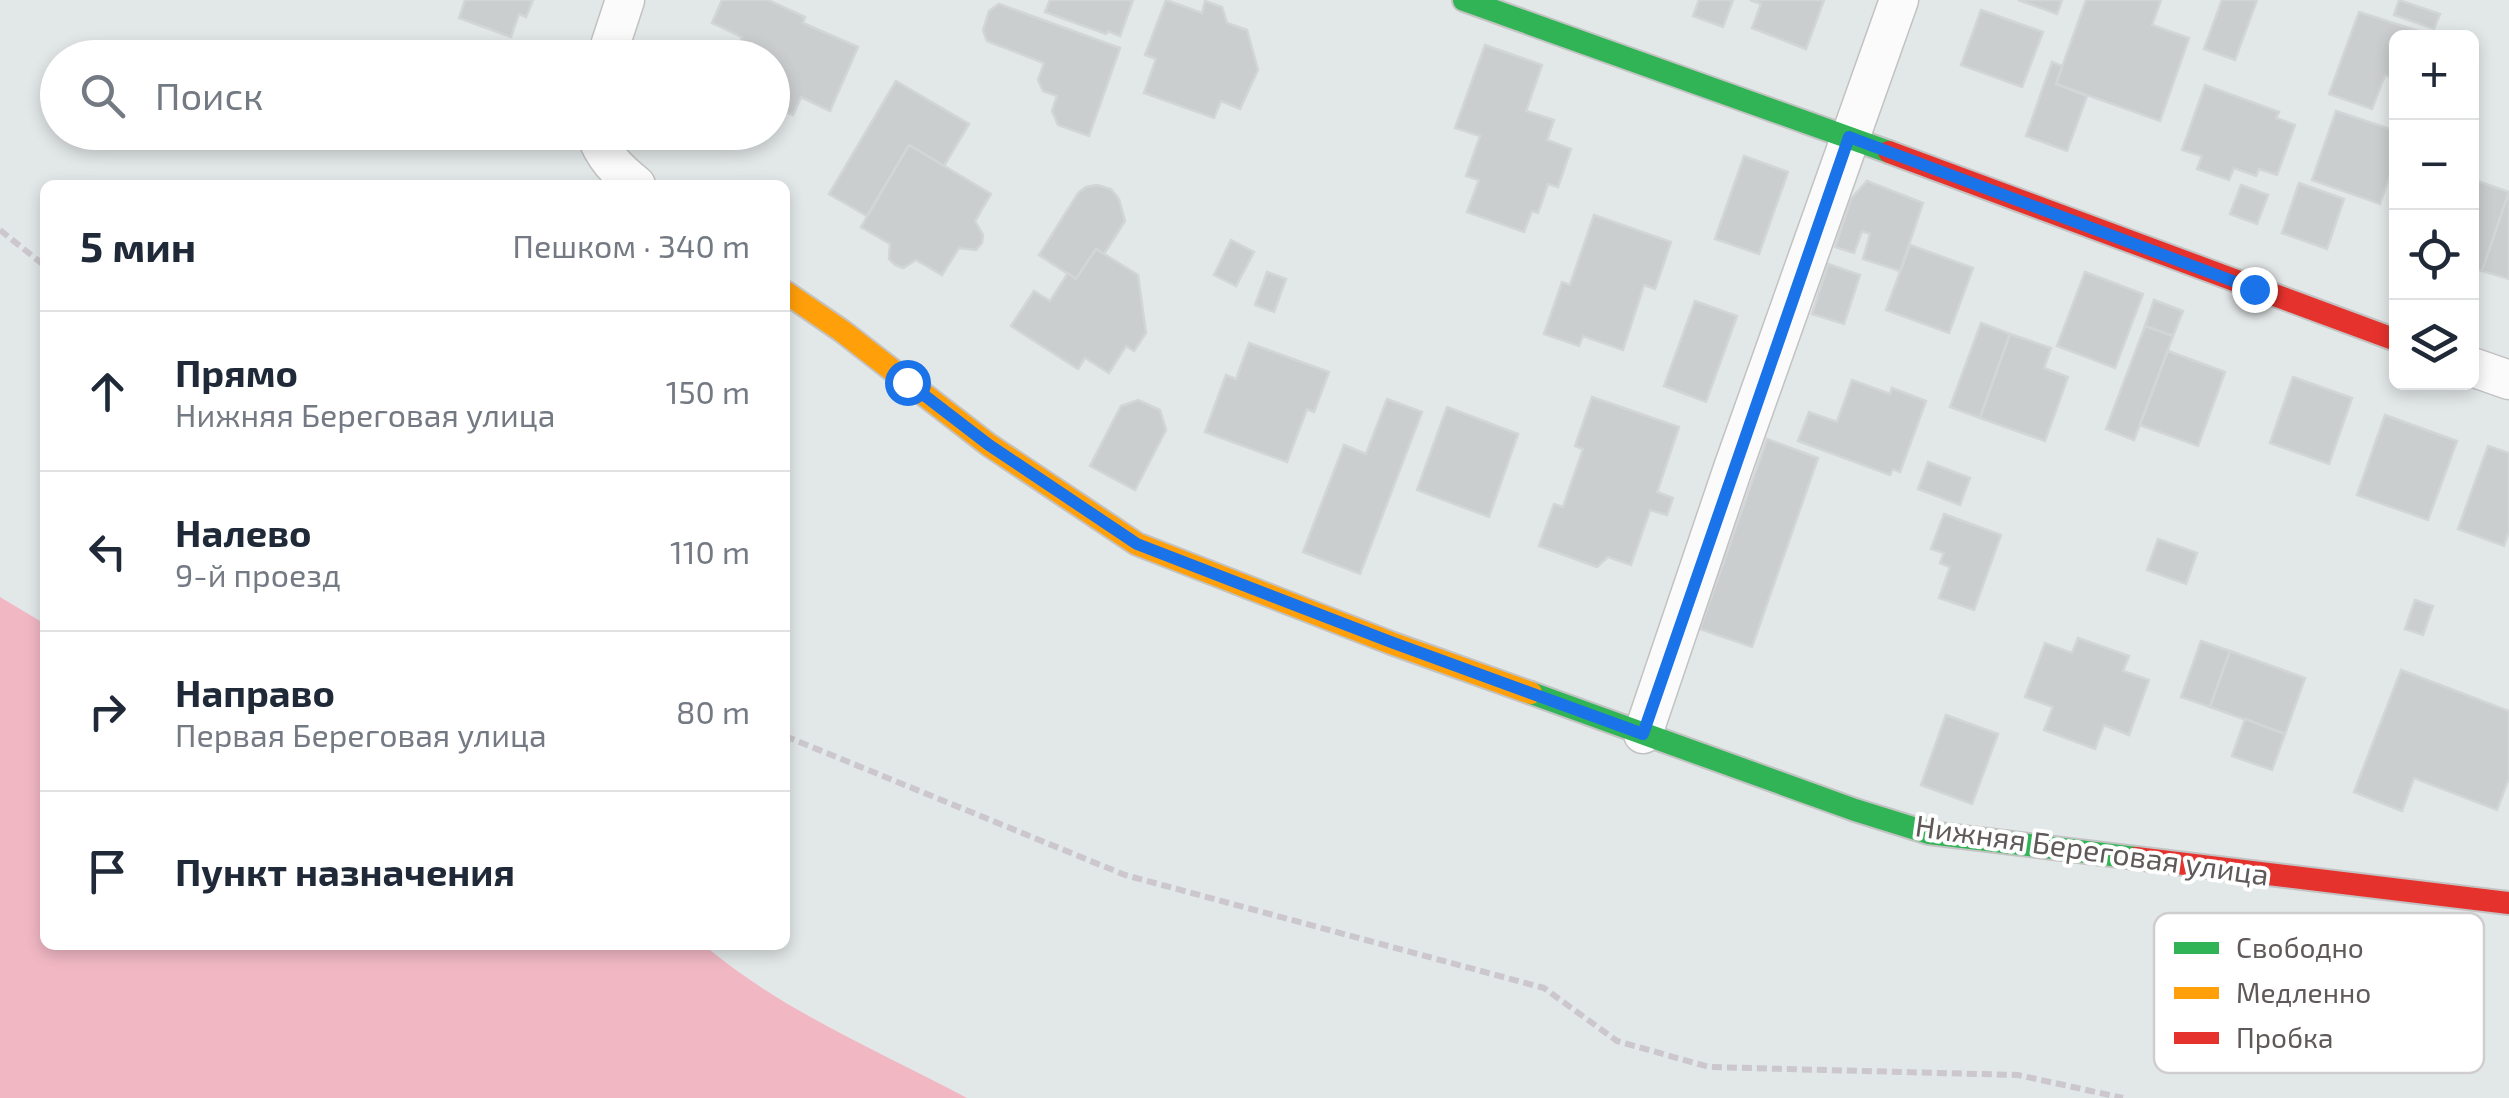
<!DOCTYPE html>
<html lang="ru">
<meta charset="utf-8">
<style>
body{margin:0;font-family:"Exo 2",sans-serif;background:#f2f2f3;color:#1f2937}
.controls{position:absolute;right:30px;top:30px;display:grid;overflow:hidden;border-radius:15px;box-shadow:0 5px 15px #0003}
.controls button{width:90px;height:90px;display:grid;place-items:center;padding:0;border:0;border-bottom:2px solid #e0e1e3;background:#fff;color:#1f2937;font:50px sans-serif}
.stop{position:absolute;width:30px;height:30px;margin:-22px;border:8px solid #1a73e8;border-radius:50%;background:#fff}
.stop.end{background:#1a73e8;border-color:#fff;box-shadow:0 2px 10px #0008}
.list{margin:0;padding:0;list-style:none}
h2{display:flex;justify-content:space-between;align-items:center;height:130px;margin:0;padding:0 40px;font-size:42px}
h2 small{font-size:32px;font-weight:400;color:#747a83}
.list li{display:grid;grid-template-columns:65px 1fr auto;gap:30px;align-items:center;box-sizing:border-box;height:160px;padding:0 40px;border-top:2px solid #e0e1e3}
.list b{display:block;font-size:38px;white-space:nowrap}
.list p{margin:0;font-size:32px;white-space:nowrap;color:#747a83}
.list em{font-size:32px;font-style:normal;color:#747a83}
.icon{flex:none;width:55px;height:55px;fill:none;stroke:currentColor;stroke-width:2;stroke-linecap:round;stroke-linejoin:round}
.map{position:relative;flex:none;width:2509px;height:1098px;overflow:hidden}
.search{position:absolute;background:#fff;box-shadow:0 5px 15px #0003;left:40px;top:40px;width:750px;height:110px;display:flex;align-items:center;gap:25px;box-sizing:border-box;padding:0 35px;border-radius:55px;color:#747a83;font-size:38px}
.panel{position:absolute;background:#fff;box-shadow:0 5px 15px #0003;left:40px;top:180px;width:750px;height:770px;border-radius:15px}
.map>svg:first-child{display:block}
.water{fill:#f1b8c4}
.building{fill:#cbcecf;stroke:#d2d6d7;stroke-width:2.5}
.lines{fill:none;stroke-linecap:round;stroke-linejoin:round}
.street-casing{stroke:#c2c2c2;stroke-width:41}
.fast-casing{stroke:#c3c3c3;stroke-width:26}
.slow-casing{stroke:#c3c3c3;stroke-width:26}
.jam-casing{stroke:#c3c3c3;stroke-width:26}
.path{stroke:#cbc7cc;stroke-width:6;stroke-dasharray:10 5;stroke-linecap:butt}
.street{stroke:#fbfbfc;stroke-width:38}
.fast{stroke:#30b455;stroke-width:22}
.slow{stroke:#ff9f0a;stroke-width:22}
.jam{stroke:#e5322d;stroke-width:22}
.route{stroke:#1a73e8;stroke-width:12}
.labels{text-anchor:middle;stroke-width:8;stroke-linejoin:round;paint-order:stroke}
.street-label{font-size:30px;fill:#605959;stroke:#fff}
.key{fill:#fff;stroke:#cfcdcd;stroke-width:2.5}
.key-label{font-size:28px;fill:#605959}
</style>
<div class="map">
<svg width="2509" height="1098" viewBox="0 0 2509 1098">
<rect width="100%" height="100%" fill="#e2e7e8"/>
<path class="water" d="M0 597 45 624V945H704C780 1010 879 1051 967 1098H0Z"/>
<g class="building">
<path d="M465 0H533L526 17 519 14 511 37 459 18Z"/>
<path d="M722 0H768L805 17 803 23 858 47 830 111 801 97 793 115 772 106V58H733L742 37 712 23Z"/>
<path d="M1050 0H1133L1120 36 1108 31 1106 34 1045 12Z"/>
<path d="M1166 0 1202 13 1205 1 1222 7 1227 23 1247 30 1258 70 1240 109 1221 101 1214 118 1144 93 1156 59 1145 55Z"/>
<path d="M1699 0H1733L1723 27 1693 16Z"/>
<path d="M1750 0H1824L1806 49 1752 28 1761 4Z"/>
<path d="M2018 0H2062L2057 14Z"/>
<path d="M2086 0H2161L2152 25 2189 38 2160 121 2056 84Z"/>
<path d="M2222 0H2257L2235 60 2204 49Z"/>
<path d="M2399 0 2440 14 2434 29 2394 15Z"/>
<path d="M999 4 1120 48 1089 136 1058 125 1052 111 1057 96 1043 91 1038 80 1044 63 987 41 983 30 989 11Z"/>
<path d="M1981 10 2043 32 2022 87 1961 65Z"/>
<path d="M2359 12 2440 38H2396V79L2385 75 2372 109 2329 94Z"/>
<path d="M1485 45 1542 65 1526 111 1554 120 1547 140 1571 149 1558 187 1548 184 1538 213 1532 211 1524 232 1467 212 1479 180 1466 176 1480 136 1455 128Z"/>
<path d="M2052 62 2062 66 2056 84 2087 96 2067 151 2026 136Z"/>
<path d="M896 81 969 124 944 166 909 145 867 216 829 194Z"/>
<path d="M2205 85 2279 112 2276 118 2295 125 2277 175 2259 169 2256 176 2234 168 2229 180 2197 169 2202 156 2182 150Z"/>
<path d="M2336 111 2396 131V157L2380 204 2312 180Z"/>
<path d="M909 145 991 194 975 221 983 235 982 243 976 250 959 248 942 275 916 260 903 268 895 265 889 259 890 244 861 227Z"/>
<path d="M1744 156 1788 172 1759 254 1715 239Z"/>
<path d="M2472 179 2509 192 2482 271 2472 267Z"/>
<path d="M1867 181 1923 203 1900 271 1863 259 1870 234 1862 231 1854 253 1835 247 1851 199Z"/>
<path d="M2299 183 2344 199 2327 249 2282 233Z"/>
<path d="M1097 185 1111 189 1119 199 1125 221 1104 254 1096 249 1076 279 1039 255 1078 193 1086 187Z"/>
<path d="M2241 185 2268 195 2257 224 2230 214Z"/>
<path d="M2509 192V279L2482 271Z"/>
<path d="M1594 215 1671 242 1655 289 1644 285 1623 350 1583 336 1579 346 1544 334 1562 282 1570 285Z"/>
<path d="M1231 240 1254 252 1236 286 1214 275Z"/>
<path d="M1910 245 1973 268 1949 333 1886 310Z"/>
<path d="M1096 249 1138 275 1146 333 1134 351 1126 346 1109 373 1085 358 1078 369 1011 326 1034 291 1050 301 1068 273 1076 279Z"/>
<path d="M1828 264 1860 275 1844 324 1812 314Z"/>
<path d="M1267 272 1286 279 1274 312 1255 305Z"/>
<path d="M2085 272 2143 294 2115 368 2057 346Z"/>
<path d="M2154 300 2183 311 2173 336 2145 326Z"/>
<path d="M1695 301 1737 316 1706 402 1664 386Z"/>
<path d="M1981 323 2010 334 1980 418 1950 407Z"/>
<path d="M2145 326 2173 336 2134 440 2106 429Z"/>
<path d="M2010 334 2051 348 2044 368 2068 377 2045 441 1980 418Z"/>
<path d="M1249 343 1329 372 1314 412 1307 409 1287 462 1205 432 1226 375 1236 379Z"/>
<path d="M2168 351 2225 372 2198 446 2140 425Z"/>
<path d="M2293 377 2352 398 2329 464 2270 443Z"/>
<path d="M1852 380 1890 394 1892 388 1926 401 1900 472 1893 469 1890 475 1798 441 1809 412 1837 422Z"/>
<path d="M1592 397 1679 427 1657 492 1673 498 1667 515 1650 510 1631 565 1608 557 1597 567 1539 546 1554 504 1563 507 1583 449 1575 446Z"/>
<path d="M1387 399 1422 412 1360 574 1303 552 1344 445 1366 454Z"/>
<path d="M1138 400 1160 410 1166 430 1135 490 1090 466 1121 406Z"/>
<path d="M1447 407 1518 434 1489 517 1417 490Z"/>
<path d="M2385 415 2457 441 2428 520 2357 495Z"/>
<path d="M1767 439 1818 458 1752 647 1700 629Z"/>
<path d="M2488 446 2509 453V531L2504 546 2458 529Z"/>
<path d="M1928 462 1970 478 1960 505 1918 489Z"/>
<path d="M1944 514 2001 535 1974 610 1939 598 1950 567 1940 563 1944 553 1931 549Z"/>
<path d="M2158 539 2197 553 2186 584 2147 570Z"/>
<path d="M2415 600 2433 606 2423 635 2405 629Z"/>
<path d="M2078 638 2129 656 2123 671 2149 680 2129 735 2104 725 2095 749 2044 730 2053 707 2025 697 2045 643 2072 653Z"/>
<path d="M2201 641 2230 651 2210 707 2181 697Z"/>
<path d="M2230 651 2305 678 2285 734 2210 707Z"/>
<path d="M2401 670 2509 711V778L2497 810 2414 778 2402 811 2354 792Z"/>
<path d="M1946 715 1998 734 1972 804 1921 785Z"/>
<path d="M2245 719 2285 734 2272 770 2232 756Z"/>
</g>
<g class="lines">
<g class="street-casing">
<g id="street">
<path d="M606 58 625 0"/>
<path d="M595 132C603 156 617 170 636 185"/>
<path d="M2472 367 2509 380"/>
<path d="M1643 734 1733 468 1899 0"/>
</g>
</g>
<g class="fast-casing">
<g id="fast">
<path d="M1464 0 1889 152"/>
<path d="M1531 693 1855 810 1929 833 2136 858"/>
</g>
</g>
<g class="slow-casing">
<path id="slow" d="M785 292 842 331 989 445 1137 544 1391 643 1531 693"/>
</g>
<g class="jam-casing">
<g id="jam">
<path d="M1889 152 2396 340"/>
<path d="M2136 858 2509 903"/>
</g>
</g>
<g class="path">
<path d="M0 230 45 266"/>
<path d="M785 736 1125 875 1544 988 1617 1041 1709 1067 2018 1075 2123 1098"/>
</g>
<use href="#street" class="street"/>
<use href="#fast" class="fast"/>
<use href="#slow" class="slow"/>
<use href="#jam" class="jam"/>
</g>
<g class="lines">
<path class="route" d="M907 382 989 445 1137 544 1391 642 1643 734 1849 137 2254 289"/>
</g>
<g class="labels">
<g class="street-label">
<text transform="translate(2092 851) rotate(8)" y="10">Нижняя Береговая улица</text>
</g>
</g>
<rect x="2154" y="913" width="330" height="160" rx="15" class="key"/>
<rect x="2174" y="942" width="45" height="12" fill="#30b455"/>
<rect x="2174" y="987" width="45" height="12" fill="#ff9f0a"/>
<rect x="2174" y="1032" width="45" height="12" fill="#e5322d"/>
<g class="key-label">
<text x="2236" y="958">Свободно</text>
<text x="2236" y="1003">Медленно</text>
<text x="2236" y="1048">Пробка</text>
</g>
</svg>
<div class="controls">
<button>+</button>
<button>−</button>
<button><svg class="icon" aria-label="locate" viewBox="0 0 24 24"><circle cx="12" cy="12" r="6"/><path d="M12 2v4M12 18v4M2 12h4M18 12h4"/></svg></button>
<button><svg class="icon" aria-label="layers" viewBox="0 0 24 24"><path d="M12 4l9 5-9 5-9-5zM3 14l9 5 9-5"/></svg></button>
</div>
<div class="stop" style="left:907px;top:382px"></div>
<div class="stop end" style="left:2254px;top:289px"></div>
<div class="search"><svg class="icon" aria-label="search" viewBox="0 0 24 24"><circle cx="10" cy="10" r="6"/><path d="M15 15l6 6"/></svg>Поиск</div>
<section class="panel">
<h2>5 мин<small>Пешком · 340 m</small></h2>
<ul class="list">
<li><svg class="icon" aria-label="ahead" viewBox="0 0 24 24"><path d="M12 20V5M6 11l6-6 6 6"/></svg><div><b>Прямо</b><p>Нижняя Береговая улица</p></div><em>150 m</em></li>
<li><svg class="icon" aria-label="left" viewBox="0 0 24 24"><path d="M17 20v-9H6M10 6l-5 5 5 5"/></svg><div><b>Налево</b><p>9-й проезд</p></div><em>110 m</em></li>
<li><svg class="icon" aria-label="right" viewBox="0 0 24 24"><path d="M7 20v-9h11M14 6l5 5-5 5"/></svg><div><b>Направо</b><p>Первая Береговая улица</p></div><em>80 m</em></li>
<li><svg class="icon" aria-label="arrive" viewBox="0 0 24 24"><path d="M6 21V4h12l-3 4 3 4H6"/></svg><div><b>Пункт назначения</b></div></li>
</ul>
</section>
</div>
